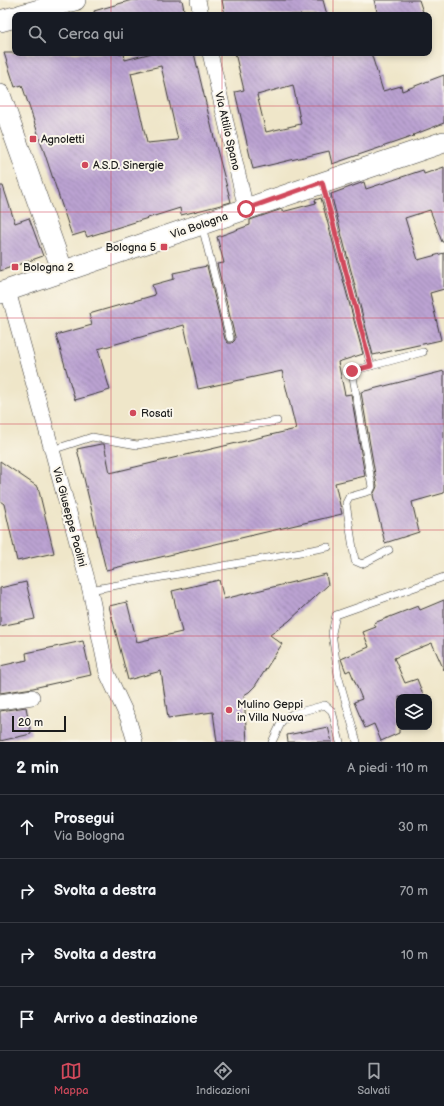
<!DOCTYPE html>
<html lang="it">
<meta charset="utf-8">
<style>
body{margin:0;font-family:"Balsamiq Sans",sans-serif;background:#20242c;color:#f1f3f6}
.controls{position:absolute;right:12px;bottom:12px;display:grid;overflow:hidden;border-radius:8px;box-shadow:0 2px 6px #0003}
.controls button{width:36px;height:36px;display:grid;place-items:center;padding:0;border:0;border-bottom:1px solid #363941;background:#171b24;color:#f1f3f6;font:20px sans-serif}
.scale{position:absolute;left:12px;bottom:10px;width:54px;box-sizing:border-box;padding-left:4px;border:2px solid #1c1c1c;border-top:0;font-size:11px;line-height:14px;white-space:nowrap;color:#1c1c1c;-webkit-text-stroke:3px #fbf7ec;paint-order:stroke}
.stop{position:absolute;width:12px;height:12px;margin:-9px;border:3px solid #d1495b;border-radius:50%;background:#fff}
.stop.end{background:#d1495b;border-color:#fff;box-shadow:0 1px 4px #0008}
.list{margin:0;padding:0;list-style:none}
h2{display:flex;justify-content:space-between;align-items:center;height:52px;margin:0;padding:0 16px;font-size:17px}
h2 small{font-size:13px;font-weight:400;color:#9ea1a6}
.list li{display:grid;grid-template-columns:26px 1fr auto;gap:12px;align-items:center;box-sizing:border-box;height:64px;padding:0 16px;border-top:1px solid #363941}
.list b{display:block;font-size:15px;white-space:nowrap}
.list p{margin:0;font-size:13px;white-space:nowrap;color:#9ea1a6}
.list em{font-size:13px;font-style:normal;color:#9ea1a6}
.icon{flex:none;width:22px;height:22px;fill:none;stroke:currentColor;stroke-width:2;stroke-linecap:round;stroke-linejoin:round}
.map{position:relative;flex:none;width:444px;height:742px;overflow:hidden}
.search{position:absolute;background:#171b24;box-shadow:0 2px 6px #0003;left:12px;right:12px;top:12px;height:44px;display:flex;align-items:center;gap:10px;box-sizing:border-box;padding:0 14px;border-radius:8px;color:#9ea1a6;font-size:15px}
.sheet{height:308px;background:#171b24}
nav{display:flex;justify-content:space-around;align-items:center;box-sizing:border-box;height:56px;border-top:1px solid #363941;background:#171b24;font-size:11px;color:#9ea1a6}
nav a{display:grid;justify-items:center;gap:2px}
nav .on{color:#d1495b}
.map>svg:first-child{display:block}
.building{fill:url(#building-back-hatch);fill-rule:evenodd}
.lines{fill:none;stroke-linecap:round;stroke-linejoin:round}
.lane-casing{stroke:#3c3a36;stroke-width:8}
.street-casing{stroke:#3c3a36;stroke-width:16}
.secondary-casing{stroke:#3c3a36;stroke-width:22}
.lane{stroke:#fff;stroke-width:7}
.street{stroke:#fff;stroke-width:15}
.secondary{stroke:#fff;stroke-width:21}
.route{stroke:#d1495b;stroke-width:5}
.grid{fill:none;stroke:#d1495b;stroke-width:1;stroke-opacity:0.55}
.poi-dot{fill:#d1495b;stroke:#fbf7ec;stroke-width:1.5}
.labels{text-anchor:middle;stroke-width:4;stroke-linejoin:round;paint-order:stroke}
.street-label{font-size:11px;fill:#1c1c1c;stroke:#fbf7ec}
.poi-label{font-size:11px;fill:#1c1c1c;stroke:#fbf7ec;text-anchor:start}
</style>
<div class="map">
<svg width="444" height="742" viewBox="0 0 444 742">
<defs>
<pattern id="building-back-hatch" width="6" height="6" patternUnits="userSpaceOnUse"><rect width="6" height="6" fill="#bba3d2"/><path d="M-1 5l2 2M0 0l6 6M5-1l2 2" fill="none" stroke="#9784aa"/></pattern>
</defs>
<rect width="100%" height="100%" fill="#fbf7ec"/>
<filter id="ink" filterUnits="userSpaceOnUse"><feTurbulence type="fractalNoise" baseFrequency=".025" numOctaves="2"/><feDisplacementMap in="SourceGraphic" scale="8" xChannelSelector="R" yChannelSelector="G"/><feConvolveMatrix kernelMatrix="1 2 1 2 8 2 1 2 1" color-interpolation-filters="sRGB"/></filter>
<filter id="wash" filterUnits="userSpaceOnUse"><feTurbulence type="fractalNoise" baseFrequency=".012" numOctaves="4" result="noise"/><feDisplacementMap in="SourceGraphic" scale="16" xChannelSelector="R" yChannelSelector="G"/><feGaussianBlur stdDeviation="0.9" result="paint"/><feColorMatrix in="noise" values="0 0 0 0 0 0 0 0 0 0 0 0 0 0 0 0 0 1.4 0 .05"/><feComposite in="paint" operator="in"/></filter>
<g filter="url(#wash)">
<rect width="100%" height="100%" fill="#efe6c9"/>
<g id="blocks">
<g class="building">
<path d="M132 0H182L185 15H95L94 11Z"/>
<path d="M222 0H323L327 15H225Z"/>
<path d="M374 0H419L424 15H378Z"/>
<path d="M4 53H124L125 60 152 53H194L216 146 231 202 217 206 181 215 180 208 87 237 85 232 72 236 22 85 15 87ZM161 66 178 140 147 143 131 73Z"/>
<path d="M235 53H371L383 91 401 86 402 91 444 75V123L413 135 414 136 332 164 329 151 253 169 235 92 244 90ZM293 85 301 124 266 132 257 95Z"/>
<path d="M444 167V242H442L430 210 405 218 418 260 444 253V289L430 293 441 340 373 355 331 194 364 182 366 189 423 170 424 174Z"/>
<path d="M0 186H3L15 223 29 218 43 256 0 271Z"/>
<path d="M321 198 363 354 338 362 345 395 351 394 365 476 335 483 342 514 106 570 77 449 101 444H104L110 473 296 429 282 371 198 389 184 325 98 349 110 390 75 400 56 335 92 325 89 314 155 295 152 285 174 279 173 273 207 266 225 339 228 343H232L235 340V337L217 264 224 263 217 237 250 225V220L282 209V212L316 203 315 200Z"/>
<path d="M444 371V493L412 502 419 532 385 543 373 495 376 489 377 486 361 392Z"/>
<path d="M0 461 38 487 54 553 17 561 4 504 0 501Z"/>
<path d="M326 574 328 585 289 621 270 635 282 644 255 686 249 692 244 695 247 742H217L213 712 168 718 161 671 128 680 109 606 127 602 137 642 182 632 172 591 219 580 224 599Z"/>
<path d="M26 582 35 619 0 626V588Z"/>
<path d="M444 600V670L432 643 394 658 405 683 417 679 424 697H399V733L381 741 374 724 365 728 354 702 362 699 350 670 346 672 341 659 369 647 363 632 376 627 374 623 418 606 420 610Z"/>
<path d="M83 641 91 675 33 688 0 693V666L27 660 26 653Z"/>
<path d="M26 707 31 734 0 741V711Z"/>
<path d="M328 727 332 742H288L287 735Z"/>
</g>
</g>
</g>
<g filter="url(#ink)">
<use href="#blocks" fill-opacity="0" stroke="#3c3a36" stroke-width="1"/>
<g class="lines">
<g class="lane-casing">
<g id="lane">
<path d="M323 185 371 366 352 371 372 487 370 491 349 497 346 503 355 561 362 564 389 550"/>
<path d="M202 226 230 338"/>
<path d="M371 366 423 352"/>
<path d="M52 450 92 437 137 445 277 421"/>
<path d="M90 590 328 547"/>
<path d="M272 742 282 721 292 714 325 705 332 711 340 742"/>
<path d="M357 742 338 675 332 633 336 615 444 577"/>
</g>
</g>
<g class="street-casing">
<g id="street">
<path d="M198 0 201 15"/>
<path d="M210 53 246 209"/>
<path d="M8 291 52 450 90 590 107 673 128 718 135 742"/>
<path d="M0 702 32 697"/>
</g>
</g>
<g class="secondary-casing">
<g id="secondary">
<path d="M21 15 75 0"/>
<path d="M0 21 15 17"/>
<path d="M0 95 63 272"/>
<path d="M0 293 322 183 444 142"/>
</g>
</g>
<use href="#lane" class="lane"/>
<use href="#street" class="street"/>
<use href="#secondary" class="secondary"/>
</g>
</g>
<g class="lines" filter="url(#ink)">
<path class="route" d="M246 209 322 182 371 366 352 371"/>
</g>
<path class="grid" d="M111 0V15M222 0V15M333 0V15M111 53V742M222 53V742M333 53V742M0 106H444M0 212H444M0 318H444M0 424H444M0 530H444M0 636H444"/>
<g class="poi-dot">
<rect x="29" y="135" width="8" height="8" rx="2"/>
<circle cx="85" cy="165" r="4"/>
<rect x="160" y="243" width="8" height="8" rx="2"/>
<rect x="11" y="263" width="8" height="8" rx="2"/>
<circle cx="133" cy="413" r="4"/>
<circle cx="229" cy="710" r="4"/>
</g>
<g class="labels">
<g class="street-label">
<text transform="translate(228 131) rotate(77)" y="4">Via Attilio Spano</text>
<text transform="translate(199 225) rotate(-19)" y="4">Via Bologna</text>
<text transform="translate(70 517) rotate(75)" y="4">Via Giuseppe Paolini</text>
</g>
<g class="poi-label">
<text x="41" y="143">Agnoletti</text>
<text x="93" y="169">A.S.D. Sinergie</text>
<text x="156" y="251" text-anchor="end">Bologna 5</text>
<text x="23" y="271">Bologna 2</text>
<text x="141" y="417">Rosati</text>
<text x="237" y="708">Mulino Geppi<tspan x="237" dy="13">in Villa Nuova</tspan></text>
</g>
</g>
</svg>
<div class="controls">
<button><svg class="icon" aria-label="layers" viewBox="0 0 24 24"><path d="M12 4l9 5-9 5-9-5zM3 14l9 5 9-5"/></svg></button>
</div>
<div class="scale">20 m</div>
<div class="stop" style="left:246px;top:209px"></div>
<div class="stop end" style="left:352px;top:371px"></div>
<div class="search"><svg class="icon" aria-label="search" viewBox="0 0 24 24"><circle cx="10" cy="10" r="6"/><path d="M15 15l6 6"/></svg>Cerca qui</div>
</div>
<section class="sheet">
<h2>2 min<small>A piedi · 110 m</small></h2>
<ul class="list">
<li><svg class="icon" aria-label="ahead" viewBox="0 0 24 24"><path d="M12 20V5M6 11l6-6 6 6"/></svg><div><b>Prosegui</b><p>Via Bologna</p></div><em>30 m</em></li>
<li><svg class="icon" aria-label="right" viewBox="0 0 24 24"><path d="M7 20v-9h11M14 6l5 5-5 5"/></svg><div><b>Svolta a destra</b></div><em>70 m</em></li>
<li><svg class="icon" aria-label="right" viewBox="0 0 24 24"><path d="M7 20v-9h11M14 6l5 5-5 5"/></svg><div><b>Svolta a destra</b></div><em>10 m</em></li>
<li><svg class="icon" aria-label="arrive" viewBox="0 0 24 24"><path d="M6 21V4h12l-3 4 3 4H6"/></svg><div><b>Arrivo a destinazione</b></div></li>
</ul>
</section>
<nav>
<a class="on"><svg class="icon" aria-label="map" viewBox="0 0 24 24"><path d="M3 6l6-2 6 2 6-2v14l-6 2-6-2-6 2zM9 4v14M15 6v14"/></svg>Mappa</a>
<a><svg class="icon" aria-label="directions" viewBox="0 0 24 24"><path d="M12 3l9 9-9 9-9-9zM9 14v-3h6M13 9l2 2-2 2"/></svg>Indicazioni</a>
<a><svg class="icon" aria-label="saved" viewBox="0 0 24 24"><path d="M7 4h10v16l-5-4-5 4z"/></svg>Salvati</a>
</nav>
